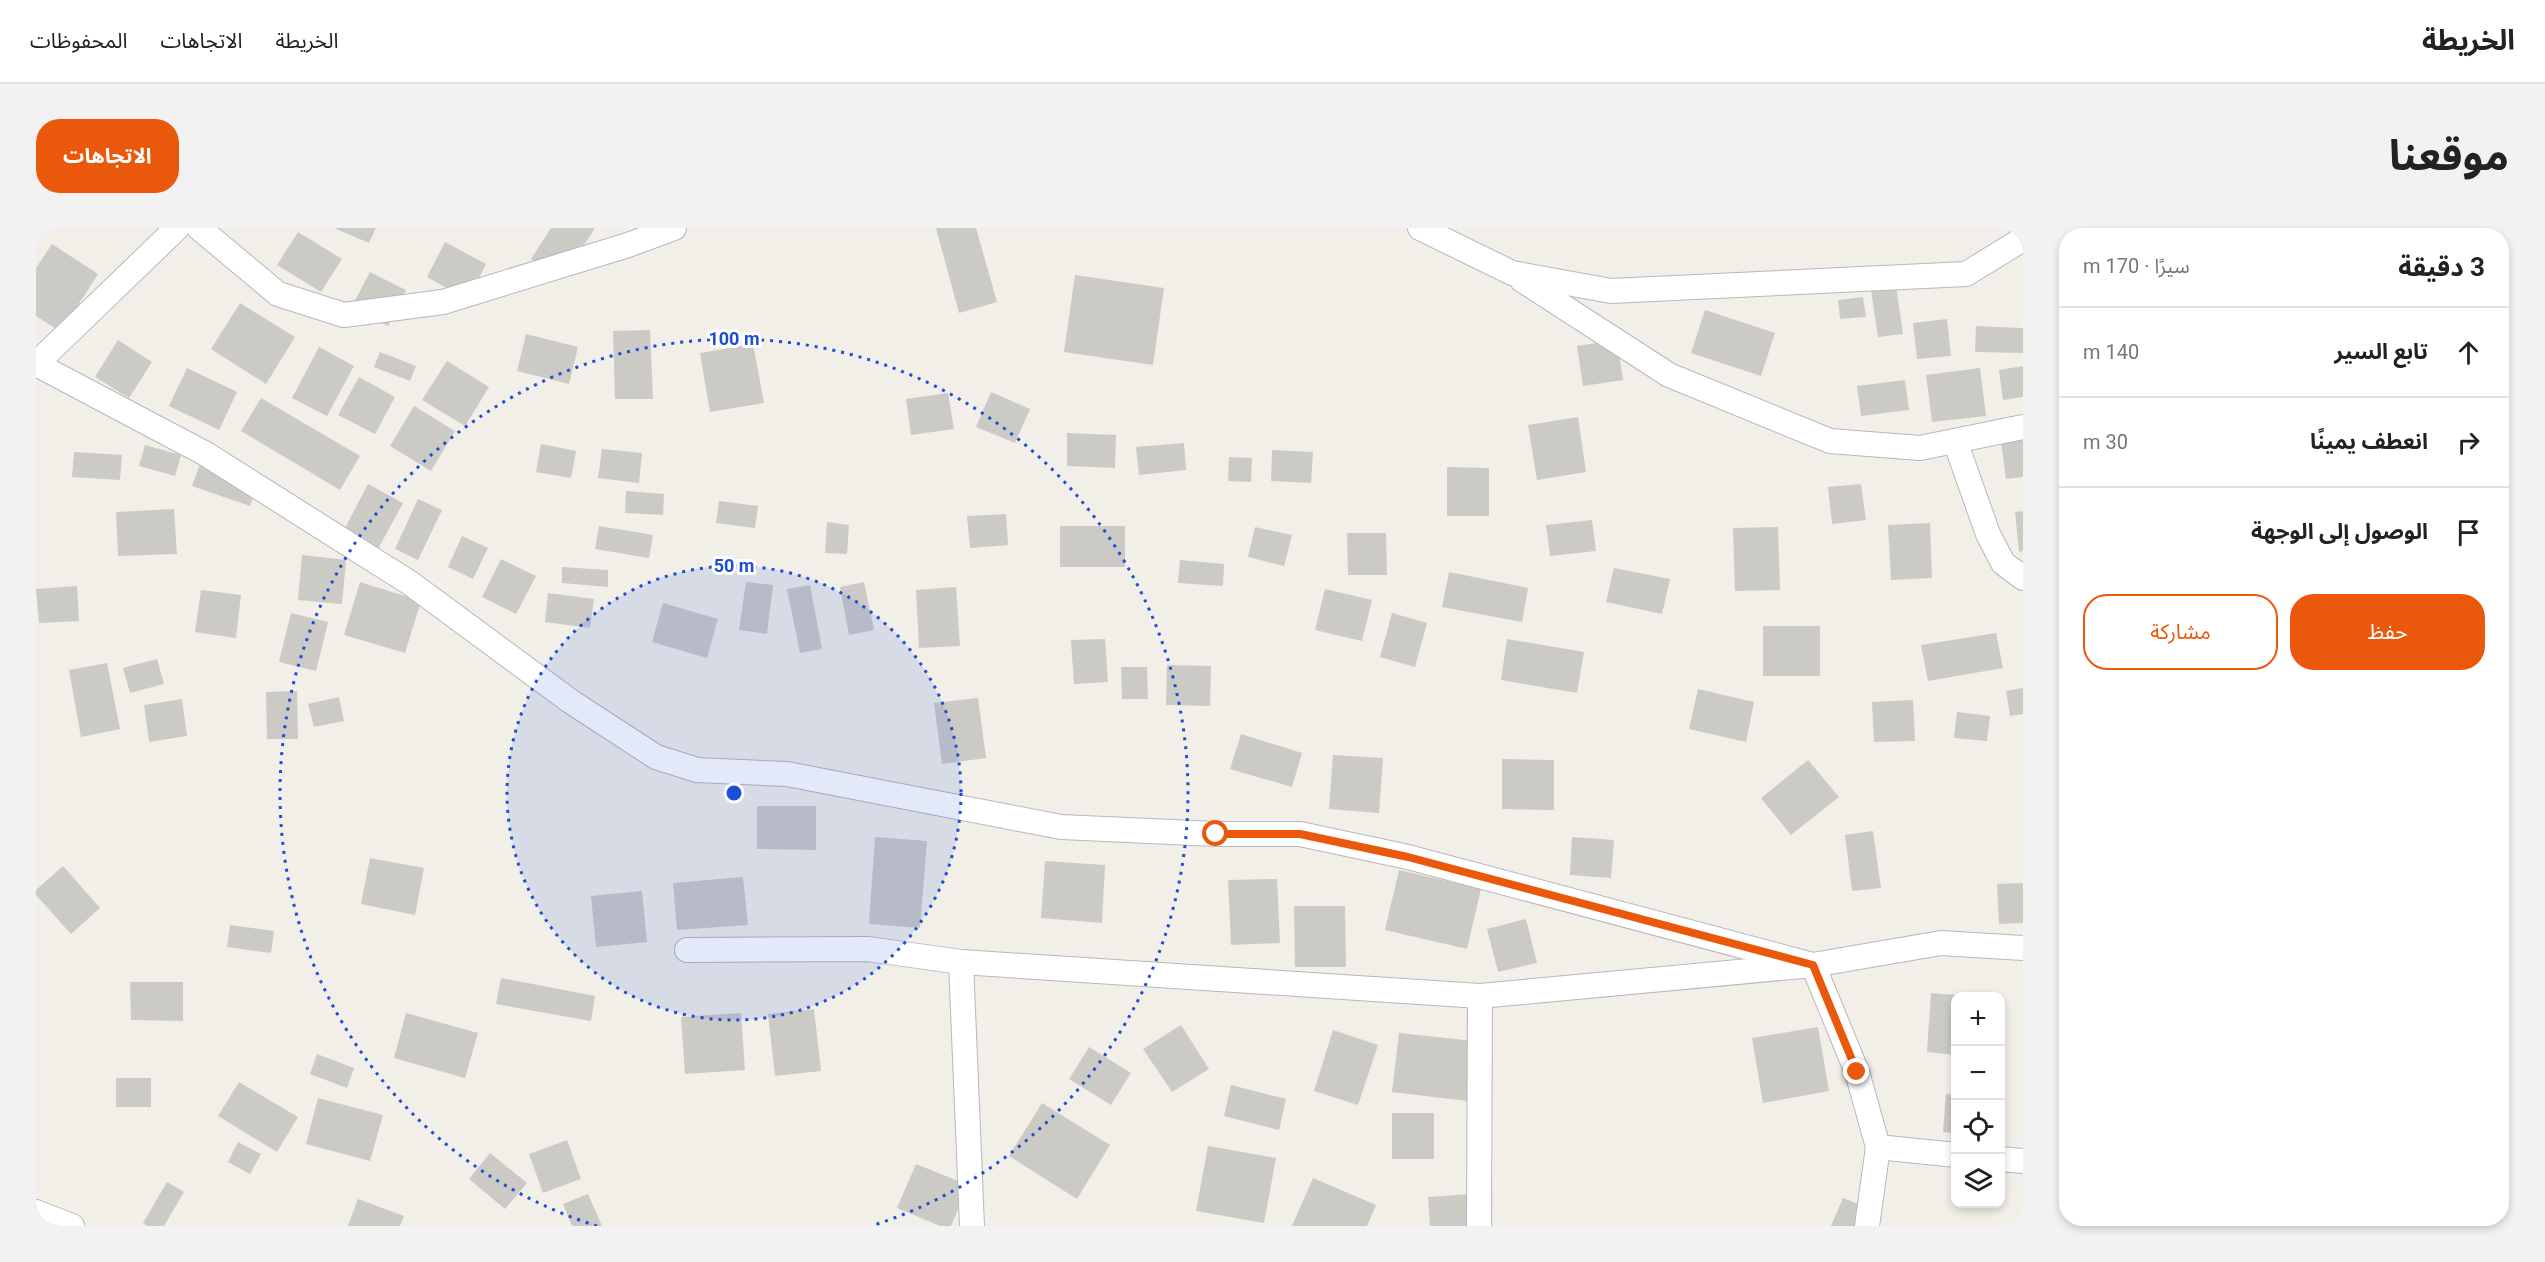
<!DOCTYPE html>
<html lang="ar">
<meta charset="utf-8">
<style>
body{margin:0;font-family:Roboto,"Noto Sans Arabic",sans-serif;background:#f2f2f2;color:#222;direction:rtl}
.controls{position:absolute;right:18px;bottom:18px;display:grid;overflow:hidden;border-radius:12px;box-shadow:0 3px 9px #0003}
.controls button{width:54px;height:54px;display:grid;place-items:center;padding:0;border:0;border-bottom:2px solid #e0e0e0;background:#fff;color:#222;font:30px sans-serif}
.stop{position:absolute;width:18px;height:18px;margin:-14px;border:4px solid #ea580c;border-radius:50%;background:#fff}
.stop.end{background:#ea580c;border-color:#fff;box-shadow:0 2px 6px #0008}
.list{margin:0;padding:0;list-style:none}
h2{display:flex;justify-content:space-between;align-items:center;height:78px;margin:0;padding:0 24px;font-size:26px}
h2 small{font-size:20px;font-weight:400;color:#767676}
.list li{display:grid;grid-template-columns:39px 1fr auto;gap:18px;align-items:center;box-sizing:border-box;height:90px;padding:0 24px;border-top:2px solid #e0e0e0}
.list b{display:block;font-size:22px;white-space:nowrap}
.list em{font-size:20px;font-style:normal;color:#767676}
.actions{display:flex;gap:12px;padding:18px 24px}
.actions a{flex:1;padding:14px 0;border:2px solid #ea580c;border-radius:24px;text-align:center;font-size:21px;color:#ea580c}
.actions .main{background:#ea580c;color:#fff}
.icon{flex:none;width:33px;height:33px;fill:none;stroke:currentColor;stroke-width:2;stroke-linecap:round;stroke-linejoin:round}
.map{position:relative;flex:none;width:1987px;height:998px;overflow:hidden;direction:ltr;border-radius:24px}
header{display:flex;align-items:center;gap:36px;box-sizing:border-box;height:84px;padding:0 30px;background:#fff;border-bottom:2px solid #e0e0e0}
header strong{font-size:28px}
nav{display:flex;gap:33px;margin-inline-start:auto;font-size:21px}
.intro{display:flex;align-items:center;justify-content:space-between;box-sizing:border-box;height:144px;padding:0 36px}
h1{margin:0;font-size:42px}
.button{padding:15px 27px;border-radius:24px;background:#ea580c;color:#fff;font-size:21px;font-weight:700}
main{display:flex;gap:36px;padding:0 36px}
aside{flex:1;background:#fff;border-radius:24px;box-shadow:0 3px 9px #0003}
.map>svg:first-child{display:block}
.building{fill:#cccac5}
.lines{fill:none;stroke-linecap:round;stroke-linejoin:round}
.minor-casing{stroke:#b5b8bc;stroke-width:26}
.minor{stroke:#fff;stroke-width:24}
.route{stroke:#ea580c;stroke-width:8}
.ring{fill:none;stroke:#1d4ed8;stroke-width:3;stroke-dasharray:3 6}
.centre{fill:#1d4ed8;stroke:#fff;stroke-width:3}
.ring-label{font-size:18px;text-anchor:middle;font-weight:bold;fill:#1d4ed8;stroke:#fff;stroke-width:6;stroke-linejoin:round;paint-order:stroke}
</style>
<header>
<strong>الخريطة</strong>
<nav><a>الخريطة</a><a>الاتجاهات</a><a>المحفوظات</a></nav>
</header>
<div class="intro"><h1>موقعنا</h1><a class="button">الاتجاهات</a></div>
<main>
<aside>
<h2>3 دقيقة<small>سيرًا · 170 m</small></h2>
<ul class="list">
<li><svg class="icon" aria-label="ahead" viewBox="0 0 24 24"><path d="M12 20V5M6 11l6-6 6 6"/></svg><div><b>تابع السير</b></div><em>140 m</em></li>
<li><svg class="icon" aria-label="right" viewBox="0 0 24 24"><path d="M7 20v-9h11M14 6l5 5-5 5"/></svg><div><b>انعطف يمينًا</b></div><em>30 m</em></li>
<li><svg class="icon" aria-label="arrive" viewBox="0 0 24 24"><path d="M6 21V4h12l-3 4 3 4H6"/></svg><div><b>الوصول إلى الوجهة</b></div></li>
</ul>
<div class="actions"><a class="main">حفظ</a><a>مشاركة</a></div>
</aside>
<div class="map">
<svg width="1987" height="998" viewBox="0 0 1987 998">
<rect width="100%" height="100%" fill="#f1efe8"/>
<g class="building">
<path d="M298 0H340L333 15Z"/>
<path d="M515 0H559L526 51 495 31Z"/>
<path d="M900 0H940L961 74 923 85Z"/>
<path d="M262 4 306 31 285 64 241 37Z"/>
<path d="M409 14 450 36 432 72 391 49Z"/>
<path d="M16 16 62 46 25 104 0 88V40Z"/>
<path d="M334 44 370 62 352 98 315 80Z"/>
<path d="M1039 47 1128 60 1117 137 1028 124Z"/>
<path d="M1860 58 1867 106 1842 109 1835 62Z"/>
<path d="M1827 69 1830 89 1804 91 1802 72Z"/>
<path d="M204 75 259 109 230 156 175 121Z"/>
<path d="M1669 82 1739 105 1725 148 1655 125Z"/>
<path d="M1911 91 1915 128 1881 131 1877 95Z"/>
<path d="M1940 98 1987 100V125L1939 124Z"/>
<path d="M614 102 617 171H579L577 103Z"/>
<path d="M490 106 542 119 533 156 481 143Z"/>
<path d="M82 112 116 134 93 170 59 149Z"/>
<path d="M1581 112 1587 152 1547 158 1541 118Z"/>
<path d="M717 116 728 175 674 184 664 125Z"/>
<path d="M283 119 318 138 291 188 256 170Z"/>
<path d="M344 124 380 138 374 153 338 139Z"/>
<path d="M411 133 453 159 429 198 386 172Z"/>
<path d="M1987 138V169L1967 172 1963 142Z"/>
<path d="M151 140 201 164 183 202 133 178Z"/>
<path d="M1944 140 1950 188 1896 194 1890 147Z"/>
<path d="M323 149 359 169 339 206 302 187Z"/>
<path d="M1869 152 1873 182 1825 188 1821 158Z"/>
<path d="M955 164 994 181 979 215 940 199Z"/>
<path d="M912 165 918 201 875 207 870 171Z"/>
<path d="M225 170 324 228 304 262 205 203Z"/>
<path d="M378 178 419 203 395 243 354 218Z"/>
<path d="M1542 189 1550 244 1501 252 1492 197Z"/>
<path d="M1031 205 1080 207 1079 240 1031 238Z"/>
<path d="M1987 210V249L1970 251 1965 213Z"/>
<path d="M1148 215 1150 242 1103 247 1100 219Z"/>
<path d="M505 216 540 223 535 250 500 244Z"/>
<path d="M109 217 145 227 139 248 103 238Z"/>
<path d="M566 221 606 225 603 255 562 250Z"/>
<path d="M1236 222 1277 224 1275 255 1235 253Z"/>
<path d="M38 224 86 227 84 252 36 249Z"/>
<path d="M1193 229 1216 230 1215 254 1192 253Z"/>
<path d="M164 236 222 257 214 278 156 258Z"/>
<path d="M1411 239 1453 240V288H1411Z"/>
<path d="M332 256 367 275 342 321 308 302Z"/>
<path d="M1825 256 1830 292 1796 296 1792 259Z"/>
<path d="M590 263 628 266 627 287 589 285Z"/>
<path d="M382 271 406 282 382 332 359 321Z"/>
<path d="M683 273 722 278 719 300 680 295Z"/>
<path d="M138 281 141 326 82 328 80 284Z"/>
<path d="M1987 283V323L1983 324 1979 284Z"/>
<path d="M970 286 972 317 934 320 931 288Z"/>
<path d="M1556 292 1560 323 1514 328 1510 297Z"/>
<path d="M791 294 813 297 811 326 789 325Z"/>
<path d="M1894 295 1896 350 1855 352 1852 297Z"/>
<path d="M563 298 617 307 613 330 559 321Z"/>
<rect x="1024" y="298" width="65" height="41"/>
<path d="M1219 299 1256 307 1248 338 1212 329Z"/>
<path d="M1742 299 1744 362 1699 363 1697 300Z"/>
<path d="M1311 305H1350L1351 347H1312Z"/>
<path d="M426 308 452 320 437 351 412 339Z"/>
<path d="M266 327 310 332 306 376 262 372Z"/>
<path d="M465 331 500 348 480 386 446 369Z"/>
<path d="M1144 332 1188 336 1187 358 1142 355Z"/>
<path d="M526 339 572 342V359L526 355Z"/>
<path d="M1578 340 1634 351 1626 386 1570 374Z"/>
<path d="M1413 344 1492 360 1486 394 1406 379Z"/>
<path d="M324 354 385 373 369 425 308 407Z"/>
<path d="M710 354 737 357 731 406 703 402Z"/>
<path d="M828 354 838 402 813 407 804 359Z"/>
<path d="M774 357 786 421 764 425 751 361Z"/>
<path d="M41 358 43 393 3 395 0 361Z"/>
<path d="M920 359 924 418 883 420 880 362Z"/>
<path d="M1289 361 1336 372 1326 413 1279 402Z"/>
<path d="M165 362 205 367 200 410 159 404Z"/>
<path d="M512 365 558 371 554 400 509 394Z"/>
<path d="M627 375 682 391 671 430 616 414Z"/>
<path d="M255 385 292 394 280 443 243 434Z"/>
<path d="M1356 385 1391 395 1379 439 1344 429Z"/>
<rect x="1727" y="398" width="57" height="50"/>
<path d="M1960 405 1967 440 1892 453 1885 417Z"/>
<path d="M1069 411 1072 454 1038 456 1035 412Z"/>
<path d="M1471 411 1548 424 1541 465 1465 452Z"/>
<path d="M121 431 128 456 94 465 87 440Z"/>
<path d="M71 435 84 501 45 509 33 442Z"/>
<path d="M1131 437 1175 438 1174 478 1130 477Z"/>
<path d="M1085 439H1111L1112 471H1086Z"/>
<path d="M1987 460V486L1974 488 1970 463Z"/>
<path d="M1662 461 1718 474 1710 514 1653 501Z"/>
<path d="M261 463 262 511H231L230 464Z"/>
<path d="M303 469 308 493 278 499 272 476Z"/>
<path d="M942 470 950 530 906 536 898 475Z"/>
<path d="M146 471 151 508 113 514 108 477Z"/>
<path d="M1877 472 1879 513 1838 514 1836 474Z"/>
<path d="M1921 484 1954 488 1951 513 1918 510Z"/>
<path d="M1205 506 1266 525 1256 559 1194 541Z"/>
<path d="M1297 527 1347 530 1343 585 1293 581Z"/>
<path d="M1466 531 1518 532V582L1466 581Z"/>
<path d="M1772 532 1803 569 1755 607 1725 570Z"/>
<path d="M721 578H780V622L721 621Z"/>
<path d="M1837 603 1845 660 1816 663 1809 607Z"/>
<path d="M839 609 891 613 884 700 833 696Z"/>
<path d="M1536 609 1578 612 1575 650 1534 647Z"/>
<path d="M334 630 388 640 379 687 325 676Z"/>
<path d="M1009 633 1069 637 1066 695 1005 690Z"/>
<path d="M27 638 64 680 35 706 0 667V662Z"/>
<path d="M1363 642 1445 661 1431 721 1349 702Z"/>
<path d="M707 649 712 697 641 702 637 655Z"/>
<path d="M1241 651 1244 715 1195 717 1192 652Z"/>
<path d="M1987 655V695L1963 696 1961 656Z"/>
<path d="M606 663 611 714 560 719 555 668Z"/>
<path d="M1258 678H1309L1310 739H1259Z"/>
<path d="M1490 691 1501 735 1462 744 1451 701Z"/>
<path d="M194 697 238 703 235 725 191 719Z"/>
<path d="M465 750 559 768 555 793 460 776Z"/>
<path d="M94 754H147V793L95 792Z"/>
<path d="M1895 765 1920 767V827L1891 824Z"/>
<path d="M1964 771 1969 772 1966 806H1964Z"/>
<path d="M778 781 785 843 739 848 732 786Z"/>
<path d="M370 785 442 805 429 850 358 830Z"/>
<path d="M705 785 709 842 649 846 645 789Z"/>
<path d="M1145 797 1173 841 1136 864 1107 821Z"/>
<path d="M1782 799 1793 863 1727 875 1716 810Z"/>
<path d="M1297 802 1342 817 1322 877 1278 863Z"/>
<path d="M1363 805 1438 813 1431 873 1356 864Z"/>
<path d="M1053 819 1095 845 1075 877 1033 851Z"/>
<path d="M281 826 318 840 311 860 274 846Z"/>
<rect x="80" y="850" width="35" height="29"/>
<path d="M203 854 262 889 241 924 182 888Z"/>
<path d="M1195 857 1250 871 1243 902 1188 888Z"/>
<path d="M1910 866 1920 867V905L1907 904Z"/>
<path d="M282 870 347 887 334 933 270 916Z"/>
<path d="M1006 875 1074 917 1041 971 973 928Z"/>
<rect x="1356" y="885" width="42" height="46"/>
<path d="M531 912 545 951 507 965 493 926Z"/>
<path d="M202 914 225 926 214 946 192 934Z"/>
<path d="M1172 918 1240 930 1228 995 1160 983Z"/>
<path d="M454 925 491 955 469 981 433 951Z"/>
<path d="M880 936 932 957 915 998H904L861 980Z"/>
<path d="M1277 950 1340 977 1331 998H1256Z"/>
<path d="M131 954 148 964 128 998H111L107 995Z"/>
<path d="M552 966 566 998H536L527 976Z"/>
<path d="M1434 966 1435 998H1394L1392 969Z"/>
<path d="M1807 970 1842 984 1837 998H1795Z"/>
<path d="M322 971 368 988 364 998H312Z"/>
</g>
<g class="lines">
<g class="minor-casing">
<g id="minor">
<path d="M163 0 242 66 308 87 407 74 592 17 638 0"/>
<path d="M1384 0 1476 45 1575 63 1930 46 1987 11"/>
<path d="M1486 52 1633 147 1794 213 1884 220 1987 199"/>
<path d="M0 136 170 226 374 355 534 473 620 529 661 542 751 546 1025 599 1180 606H1264L1372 629 1777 737 1821 844 1842 919 1831 998"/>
<path d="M0 136 141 0"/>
<path d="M1919 213 1952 306 1967 335 1987 350"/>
<path d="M651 722 832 721 925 734 1444 768 1777 737 1905 715 1987 720"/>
<path d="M925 734 936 998"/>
<path d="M1842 919 1920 927"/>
<path d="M1964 931 1987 933"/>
<path d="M0 984 36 998"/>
<path d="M1443 998 1444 768"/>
</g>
</g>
<use href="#minor" class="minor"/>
</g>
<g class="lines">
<path class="route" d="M1180 606H1264L1372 629 1777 737 1821 844"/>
</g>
<circle cx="698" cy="565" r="227" fill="#1d4ed8" fill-opacity=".12"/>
<g class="ring">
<circle cx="698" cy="565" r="227"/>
<path d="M561 998A454 454 0 1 1 835 998"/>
</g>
<circle cx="698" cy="565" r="9" class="centre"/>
<g class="ring-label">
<text x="698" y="117">100 m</text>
<text x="698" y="344">50 m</text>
</g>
</svg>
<div class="controls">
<button>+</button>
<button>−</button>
<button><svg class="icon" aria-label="locate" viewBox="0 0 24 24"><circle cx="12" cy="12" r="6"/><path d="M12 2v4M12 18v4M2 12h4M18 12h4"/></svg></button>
<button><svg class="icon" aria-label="layers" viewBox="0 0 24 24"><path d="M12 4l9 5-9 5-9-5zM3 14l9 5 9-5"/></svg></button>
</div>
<div class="stop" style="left:1180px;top:606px"></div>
<div class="stop end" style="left:1821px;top:844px"></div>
</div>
</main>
